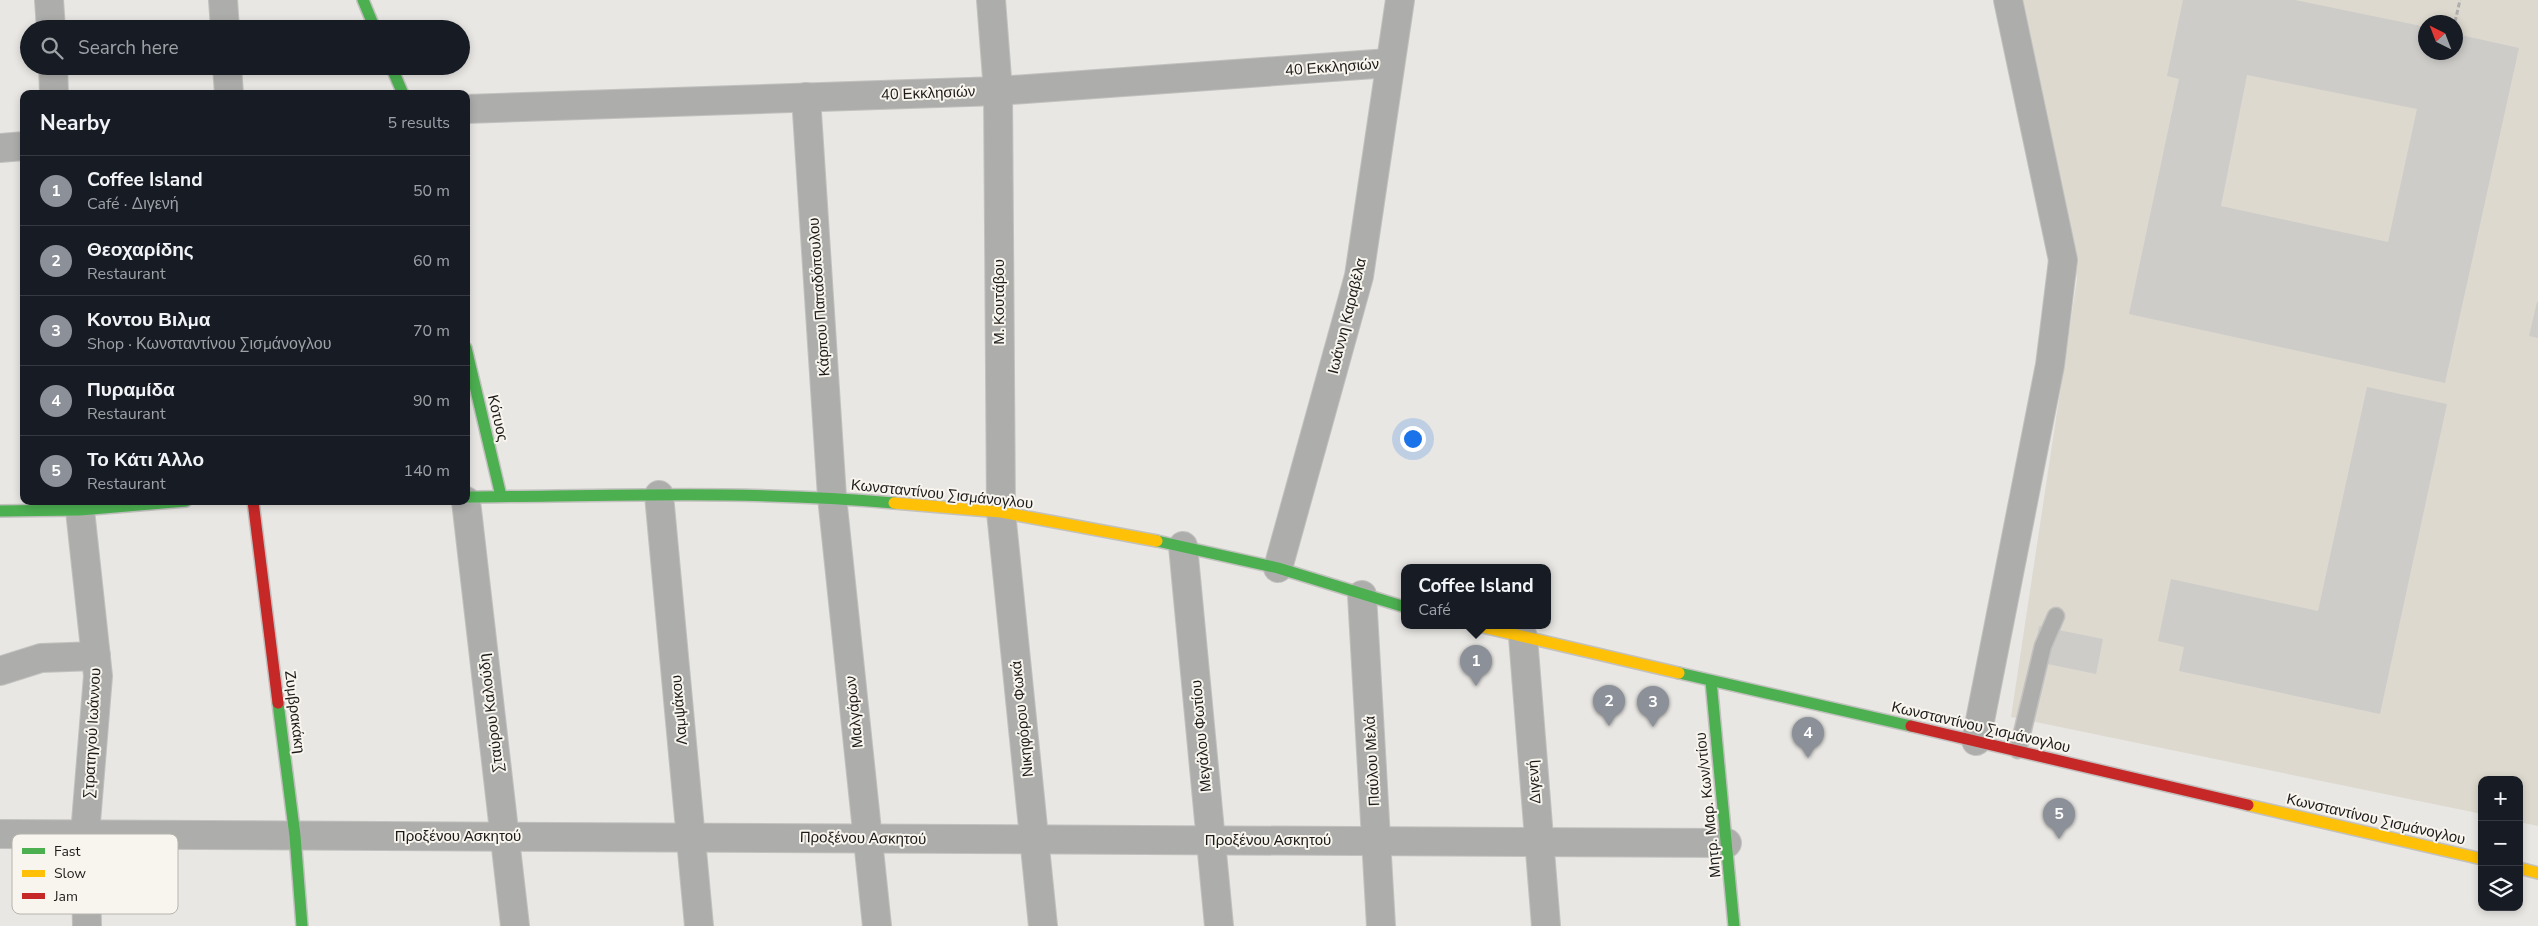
<!DOCTYPE html>
<meta charset="utf-8">
<style>
body{margin:0;font-family:"Nunito Sans",sans-serif;background:#242831;color:#f1f3f6}
.controls{position:absolute;right:15px;bottom:15px;display:grid;overflow:hidden;border-radius:10px;box-shadow:0 2px 8px #0003}
.controls button{width:45px;height:45px;display:grid;place-items:center;padding:0;border:0;border-bottom:1px solid #363941;background:#171b24;color:#f1f3f6;font:25px sans-serif}
.compass{position:absolute;left:2418px;top:15px;width:45px;height:45px;border-radius:50%;background:#171b24;box-shadow:0 2px 8px #0003;rotate:318deg}
.you{position:absolute;left:1412px;top:438px;width:18px;height:18px;margin:-12px;border:4px solid #fff;border-radius:50%;background:#1a73e8;box-shadow:0 0 0 8px #1a73e833}
.badge{display:grid;place-items:center;width:32px;height:32px;border-radius:50%;background:#8c9099;color:#fff;font-size:16px;font-weight:700}
.pin{position:absolute;translate:-50% -41px;filter:drop-shadow(0 1px 2px #0008)}
.pin::after{content:'';position:absolute;top:26px;width:18px;height:15px;background:inherit;clip-path:polygon(0 0,100% 0,50% 100%)}
.popup{position:absolute;left:1401px;top:564px;width:150px;height:65px;box-sizing:border-box;display:grid;place-content:center;border-radius:10px;background:#171b24;filter:drop-shadow(0 1px 4px #0005);font-size:16px;white-space:nowrap;color:#9ea1a6}
.popup b{font-size:19px;color:#f1f3f6}
.popup::after{content:'';position:absolute;left:50%;top:100%;margin-left:-10px;border:10px solid transparent;border-top-color:#171b24}
.list{margin:0;padding:0;list-style:none}
h2{display:flex;justify-content:space-between;align-items:center;height:65px;margin:0;padding:0 20px;font-size:21px}
h2 small{font-size:16px;font-weight:400;color:#9ea1a6}
.list li{display:grid;grid-template-columns:32px 1fr auto;gap:15px;align-items:center;box-sizing:border-box;height:70px;padding:0 20px;border-top:1px solid #363941}
.list b{display:block;font-size:19px;white-space:nowrap}
.list p{margin:0;font-size:16px;white-space:nowrap;color:#9ea1a6}
.list em{font-size:16px;font-style:normal;color:#9ea1a6}
.icon{flex:none;width:28px;height:28px;fill:none;stroke:currentColor;stroke-width:2;stroke-linecap:round;stroke-linejoin:round}
.map{position:relative;flex:none;width:2538px;height:926px;overflow:hidden}
.search{position:absolute;background:#171b24;box-shadow:0 2px 8px #0003;left:20px;top:20px;width:450px;height:55px;display:flex;align-items:center;gap:12px;box-sizing:border-box;padding:0 18px;border-radius:28px;color:#9ea1a6;font-size:19px}
.panel{position:absolute;background:#171b24;box-shadow:0 2px 8px #0003;left:20px;top:90px;width:450px;height:415px;border-radius:10px}
.map>svg:first-child{display:block}
.built{fill:#ddd9cf;fill-rule:evenodd}
.building{fill:#cdccc9;fill-rule:evenodd}
.lines{fill:none;stroke-linecap:round;stroke-linejoin:round}
.lane-casing{stroke:#c2c1bf;stroke-width:19}
.street-casing{stroke:#c2c1bf;stroke-width:30}
.fast-casing{stroke:#c2c1bf;stroke-width:14}
.slow-casing{stroke:#c2c1bf;stroke-width:14}
.jam-casing{stroke:#c2c1bf;stroke-width:14}
.path{stroke:#aeaeac;stroke-width:3;stroke-dasharray:5 2.5;stroke-linecap:butt}
.lane{stroke:#adaeac;stroke-width:16}
.street{stroke:#adaeac;stroke-width:28}
.fast{stroke:#4caf50;stroke-width:11}
.slow{stroke:#ffc107;stroke-width:11}
.jam{stroke:#c62828;stroke-width:11}
.labels{text-anchor:middle;stroke-width:4;stroke-linejoin:round;paint-order:stroke}
.street-label{font-size:15px;fill:#1c1b19;stroke:#f8f5ee}
.key{fill:#f8f5ee;stroke:#b6b4ae;stroke-width:1}
.key-label{font-size:14px;fill:#1c1b19}
</style>
<div class="map">
<svg width="2538" height="926" viewBox="0 0 2538 926">
<rect width="100%" height="100%" fill="#e8e7e3"/>
<path class="built" d="M2022 0H2538V826L2519 822V780H2482V814L2011 717 2077 279ZM2426 22H2456V52H2426Z"/>
<g class="building">
<path d="M2183 0H2295L2426 27V52H2456V34L2519 48 2445 383 2129 314 2179 79 2167 76ZM2247 75 2417 109 2388 242 2221 206Z"/>
<path d="M2537 302H2538V338L2529 336Z"/>
<path d="M2367 387 2447 404 2380 714 2179 671 2184 647 2158 641 2171 579 2318 611Z"/>
<path d="M2039 626 2103 639 2096 674 2033 661Z"/>
</g>
<g class="lines">
<g class="lane-casing">
<path id="lane" d="M2018 750 2043 646 2056 616"/>
</g>
<g class="street-casing">
<g id="street">
<path d="M49 0 51 29"/>
<path d="M223 0 225 29"/>
<path d="M991 0 998 91 1001 512 1043 926"/>
<path d="M53 66 54 94"/>
<path d="M227 66 229 94"/>
<path d="M806 97 832 497 877 926"/>
<path d="M466 109 998 91 1389 63"/>
<path d="M0 148 24 146"/>
<path d="M659 495 699 926"/>
<path d="M79 501 98 676 85 834 87 926"/>
<path d="M466 501 515 926"/>
<path d="M1183 546 1219 926"/>
<path d="M1278 568 1359 276 1400 0"/>
<path d="M1362 595 1381 926"/>
<path d="M1523 637 1546 926"/>
<path d="M0 671 41 658 96 656"/>
<path d="M1976 741 2050 365 2063 260 2008 0"/>
<path d="M0 834 1727 843"/>
</g>
</g>
<g class="fast-casing">
<g id="fast">
<path d="M363 0 375 29"/>
<path d="M391 66 403 94"/>
<path d="M466 348 501 496"/>
<path d="M466 497C609 496 752 490 894 503"/>
<path d="M0 511 80 510 186 501"/>
<path d="M1157 541 1278 568 1405 607"/>
<path d="M1679 673 1911 726"/>
<path d="M1711 681 1734 926"/>
<path d="M278 703 295 836 302 926"/>
</g>
</g>
<g class="slow-casing">
<g id="slow">
<path d="M894 503 1001 512 1157 541"/>
<path d="M1474 625 1679 673"/>
<path d="M2248 805 2482 859"/>
<path d="M2519 868 2538 873"/>
</g>
</g>
<g class="jam-casing">
<g id="jam">
<path d="M253 501 278 703"/>
<path d="M1911 726 2248 805"/>
</g>
</g>
<path class="path" d="M2455 22 2460 0"/>
<use href="#lane" class="lane"/>
<use href="#street" class="street"/>
<use href="#fast" class="fast"/>
<use href="#slow" class="slow"/>
<use href="#jam" class="jam"/>
</g>
<g class="labels">
<g class="street-label">
<text transform="translate(1332 67) rotate(-4)" y="5">40 Εκκλησιών</text>
<text transform="translate(928 93) rotate(-2)" y="5">40 Εκκλησιών</text>
<text transform="translate(819 297) rotate(-94)" y="5">Κάρπου Παπαδόπουλου</text>
<text transform="translate(999 302) rotate(-90)" y="5">Μ. Κουτάβου</text>
<text transform="translate(1347 316) rotate(-76)" y="5">Ιωάννη Καραβέλα</text>
<text transform="translate(498 418) rotate(77)" y="5">Κότυος</text>
<text transform="translate(942 494) rotate(6)" y="5">Κωνσταντίνου Σισμάνογλου</text>
<text transform="translate(679 710) rotate(-95)" y="5">Λαμψάκου</text>
<text transform="translate(295 712) rotate(83)" y="5">Ζυμβρακάκη</text>
<text transform="translate(854 712) rotate(-96)" y="5">Μαλγάρων</text>
<text transform="translate(491 713) rotate(-97)" y="5">Σταύρου Καλούδη</text>
<text transform="translate(1022 719) rotate(-96)" y="5">Νικηφόρου Φωκά</text>
<text transform="translate(1981 727) rotate(13)" y="5">Κωνσταντίνου Σισμάνογλου</text>
<text transform="translate(92 733) rotate(-87)" y="5">Στρατηγού Ιωάννου</text>
<text transform="translate(1201 736) rotate(-95)" y="5">Μεγάλου Φωτίου</text>
<text transform="translate(1372 761) rotate(-93)" y="5">Παύλου Μελά</text>
<text transform="translate(1534 782) rotate(-94)" y="5">Διγενή</text>
<text transform="translate(1708 805) rotate(-96)" y="5">Μητρ. Μαρ. Κων/ντίου</text>
<text transform="translate(2376 819) rotate(13)" y="5">Κωνσταντίνου Σισμάνογλου</text>
<text x="458" y="841">Προξένου Ασκητού</text>
<text transform="translate(863 838) rotate(1)" y="5">Προξένου Ασκητού</text>
<text x="1268" y="845">Προξένου Ασκητού</text>
</g>
</g>
<rect x="12" y="834" width="166" height="80" rx="8" class="key"/>
<rect x="22" y="848" width="23" height="6" fill="#4caf50"/>
<rect x="22" y="870" width="23" height="7" fill="#ffc107"/>
<rect x="22" y="893" width="23" height="6" fill="#c62828"/>
<g class="key-label">
<text x="54" y="856">Fast</text>
<text x="54" y="878">Slow</text>
<text x="54" y="901">Jam</text>
</g>
</svg>
<div class="controls">
<button>+</button>
<button>−</button>
<button><svg class="icon" aria-label="layers" viewBox="0 0 24 24"><path d="M12 4l9 5-9 5-9-5zM3 14l9 5 9-5"/></svg></button>
</div>
<svg class="compass" viewBox="-18 -18 36 36"><path d="M0-13l5 13h-10z" fill="#e53935"/><path d="M0 13l5-13h-10z" fill="#9ea1a6"/></svg>
<div class="you"></div>
<div class="pin badge" style="left:1476px;top:686px">1</div>
<div class="popup"><b>Coffee Island</b>Café</div>
<div class="pin badge" style="left:1609px;top:726px">2</div>
<div class="pin badge" style="left:1653px;top:727px">3</div>
<div class="pin badge" style="left:1808px;top:758px">4</div>
<div class="pin badge" style="left:2059px;top:839px">5</div>
<div class="search"><svg class="icon" aria-label="search" viewBox="0 0 24 24"><circle cx="10" cy="10" r="6"/><path d="M15 15l6 6"/></svg>Search here</div>
<section class="panel">
<h2>Nearby<small>5 results</small></h2>
<ul class="list">
<li><span class="badge">1</span><div><b>Coffee Island</b><p>Café · Διγενή</p></div><em>50 m</em></li>
<li><span class="badge">2</span><div><b>Θεοχαρίδης</b><p>Restaurant</p></div><em>60 m</em></li>
<li><span class="badge">3</span><div><b>Κοντου Βιλμα</b><p>Shop · Κωνσταντίνου Σισμάνογλου</p></div><em>70 m</em></li>
<li><span class="badge">4</span><div><b>Πυραμίδα</b><p>Restaurant</p></div><em>90 m</em></li>
<li><span class="badge">5</span><div><b>Το Κάτι Άλλο</b><p>Restaurant</p></div><em>140 m</em></li>
</ul>
</section>
</div>
